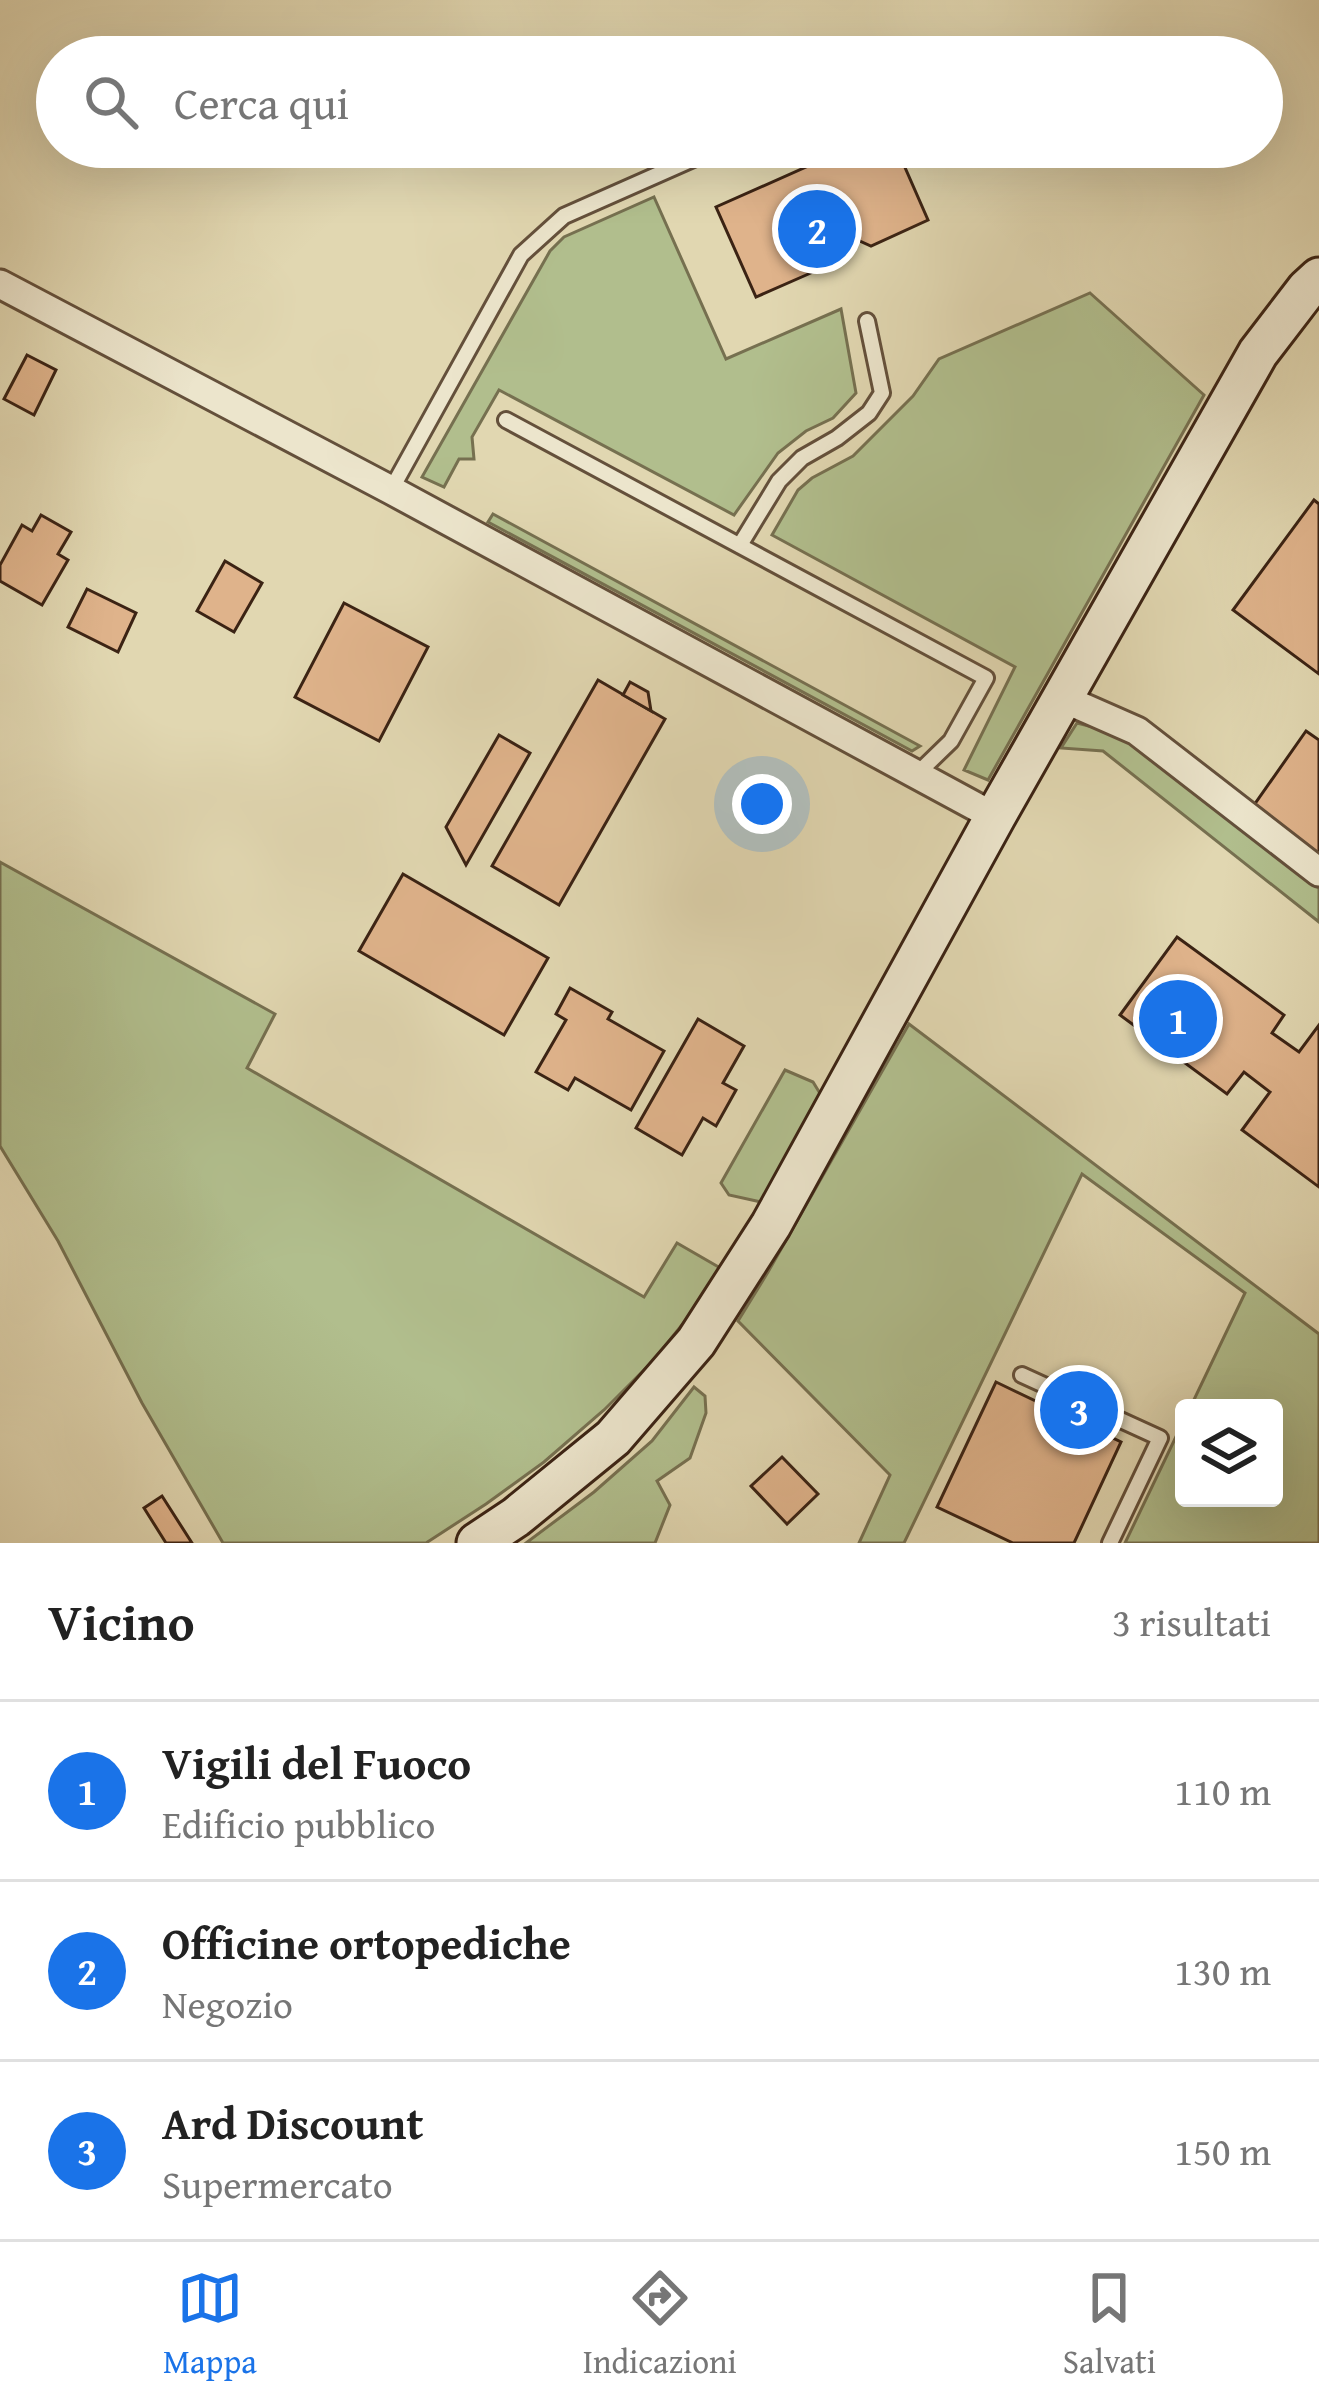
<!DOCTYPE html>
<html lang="it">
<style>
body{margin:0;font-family:"Gentium Book Plus",serif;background:#f6f6f6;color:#222}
.controls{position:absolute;right:36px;bottom:36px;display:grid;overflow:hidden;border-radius:12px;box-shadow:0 12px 48px #0002}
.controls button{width:108px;height:108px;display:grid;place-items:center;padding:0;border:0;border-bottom:3px solid #e0e0e0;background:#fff;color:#222;font:60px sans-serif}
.you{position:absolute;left:762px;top:804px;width:42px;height:42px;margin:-30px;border:9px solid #fff;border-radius:50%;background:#1a73e8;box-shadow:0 0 0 18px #1a73e833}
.badge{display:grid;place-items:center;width:78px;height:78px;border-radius:50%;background:#1a73e8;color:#fff;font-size:39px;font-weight:700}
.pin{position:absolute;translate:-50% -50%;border:6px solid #fff;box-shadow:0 3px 12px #0006}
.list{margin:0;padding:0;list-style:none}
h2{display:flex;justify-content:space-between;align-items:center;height:156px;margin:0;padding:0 48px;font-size:51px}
h2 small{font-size:39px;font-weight:400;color:#767676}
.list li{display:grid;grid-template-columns:78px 1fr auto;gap:36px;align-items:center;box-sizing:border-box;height:180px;padding:0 48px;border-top:3px solid #e0e0e0}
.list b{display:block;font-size:45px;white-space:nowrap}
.list p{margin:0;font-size:39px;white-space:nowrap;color:#767676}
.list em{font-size:39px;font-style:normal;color:#767676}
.icon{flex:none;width:66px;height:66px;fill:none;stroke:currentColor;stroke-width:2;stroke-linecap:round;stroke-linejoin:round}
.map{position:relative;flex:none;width:1319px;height:1543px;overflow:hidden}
.search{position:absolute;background:#fff;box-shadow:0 12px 48px #0002;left:36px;right:36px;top:36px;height:132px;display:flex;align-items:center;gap:30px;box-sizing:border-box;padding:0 42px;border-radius:66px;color:#767676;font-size:45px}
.sheet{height:696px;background:#fff}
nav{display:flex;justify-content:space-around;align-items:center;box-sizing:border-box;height:168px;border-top:3px solid #e0e0e0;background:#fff;font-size:33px;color:#767676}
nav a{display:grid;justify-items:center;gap:6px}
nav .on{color:#1a73e8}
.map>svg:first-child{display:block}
.green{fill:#b1be8d;stroke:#767050;stroke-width:3}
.building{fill:#dfb38b;stroke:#3b2314;stroke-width:3}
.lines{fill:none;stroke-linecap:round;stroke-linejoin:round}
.lane-casing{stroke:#64503b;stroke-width:20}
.street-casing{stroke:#64503b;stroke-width:33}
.secondary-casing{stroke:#3b2314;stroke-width:45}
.lane{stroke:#ece5cc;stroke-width:14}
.street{stroke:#ece5cc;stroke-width:27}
.secondary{stroke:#ece5cc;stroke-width:39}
</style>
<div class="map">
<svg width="1319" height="1543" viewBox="0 0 1319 1543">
<rect width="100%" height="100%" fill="#e1d7b1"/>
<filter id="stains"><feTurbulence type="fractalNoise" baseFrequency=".00167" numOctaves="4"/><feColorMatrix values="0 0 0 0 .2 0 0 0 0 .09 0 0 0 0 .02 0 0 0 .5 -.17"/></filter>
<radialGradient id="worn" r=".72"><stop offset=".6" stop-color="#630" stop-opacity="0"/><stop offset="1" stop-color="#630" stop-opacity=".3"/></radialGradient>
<g class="green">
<path d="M654 197 726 359 841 309 856 393 833 418 806 431 778 453 734 515 499 390 472 437 474 459H459L444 487 422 477 550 251 564 237Z"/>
<path d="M1090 293 1204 395 988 780 964 770 1015 667 772 535 798 490 812 478 853 456 913 396 939 359Z"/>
<path d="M493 514 920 746 912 751 488 522Z"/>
<path d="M1077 723 1124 735 1319 888V922L1103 751 1061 748Z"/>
<path d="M0 862 275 1014 247 1068 644 1297 677 1243 722 1269 698 1305 652 1362 604 1410 544 1462 486 1504 426 1543H223L142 1403 58 1241 0 1146Z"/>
<path d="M909 1024 1319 1334V1543H1125L1184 1420V1498H1274V1408H1190L1245 1293 1082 1174 904 1543H859L890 1475 738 1321 768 1272Z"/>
<path d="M785 1070 813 1082 821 1095 761 1202 729 1195 721 1183Z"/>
<path d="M694 1387 705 1396 706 1413 690 1458 657 1481 670 1505 655 1543H526L594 1492 652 1441Z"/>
</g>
<g class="building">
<path d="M851 147H896L928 220 871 246 853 238 834 241 820 253 813 272 756 297 716 207Z"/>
<path d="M27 355 56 370 34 415 4 399Z"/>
<path d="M1314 500 1319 504V674L1233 610Z"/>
<path d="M41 515 71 532 58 554 68 560 42 605 0 581V565L22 525 32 531Z"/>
<path d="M225 561 262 583 234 632 197 611Z"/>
<path d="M87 589 136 613 118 652 68 627Z"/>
<path d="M344 603 428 647 379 741 295 697Z"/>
<path d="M598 680 665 719 559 905 492 866Z"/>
<path d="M630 682 648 692 651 711 623 695Z"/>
<path d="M1306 731 1319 740V856L1252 808Z"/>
<path d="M499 735 530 753 466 865 446 827Z"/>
<path d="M403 874 548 958 504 1035 359 951Z"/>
<path d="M1177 937 1284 1015 1272 1033 1299 1052 1319 1025V1187L1242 1130 1270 1092 1244 1072 1227 1094 1120 1015Z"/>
<path d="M570 988 612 1012 608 1019 664 1051 631 1110 575 1078 568 1090 536 1072 566 1020 556 1014Z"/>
<path d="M698 1019 744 1046 723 1083 736 1090 716 1126 703 1118 682 1155 636 1128Z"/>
<path d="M996 1382 1121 1442 1074 1543H1013L937 1507Z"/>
<path d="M782 1457 818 1494 787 1524 751 1486Z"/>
<path d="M162 1496 192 1543H166L144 1508Z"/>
</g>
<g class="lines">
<g class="lane-casing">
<g id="lane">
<path d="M506 420 986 678 951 741 916 775"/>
<path d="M391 490 521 255 564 216 720 147"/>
<path d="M740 545 779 481 802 458 837 438 869 413 882 393 867 321"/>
<path d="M1022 1375 1160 1438 1110 1543"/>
</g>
</g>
<g class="street-casing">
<g id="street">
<path d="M0 284 391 490 995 817"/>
<path d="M1062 698 1137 731 1319 872"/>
</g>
</g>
<g class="secondary-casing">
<path id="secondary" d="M477 1543 516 1517 613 1438 696 1342 771 1225 995 817 1258 353 1307 289 1319 278"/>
</g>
<use href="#lane" class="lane"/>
<use href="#street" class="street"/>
<use href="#secondary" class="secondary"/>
</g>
<rect width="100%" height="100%" filter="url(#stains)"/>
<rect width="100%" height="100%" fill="url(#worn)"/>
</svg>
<div class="controls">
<button><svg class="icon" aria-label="layers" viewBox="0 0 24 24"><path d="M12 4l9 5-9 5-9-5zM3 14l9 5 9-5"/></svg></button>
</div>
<div class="you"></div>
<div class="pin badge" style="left:1178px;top:1019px">1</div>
<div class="pin badge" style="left:817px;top:229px">2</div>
<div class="pin badge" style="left:1079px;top:1410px">3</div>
<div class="search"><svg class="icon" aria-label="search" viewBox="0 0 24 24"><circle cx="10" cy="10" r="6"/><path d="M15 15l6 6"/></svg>Cerca qui</div>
</div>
<section class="sheet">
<h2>Vicino<small>3 risultati</small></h2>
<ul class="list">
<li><span class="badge">1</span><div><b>Vigili del Fuoco</b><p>Edificio pubblico</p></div><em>110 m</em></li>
<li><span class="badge">2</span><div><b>Officine ortopediche</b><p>Negozio</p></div><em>130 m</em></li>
<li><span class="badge">3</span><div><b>Ard Discount</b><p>Supermercato</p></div><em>150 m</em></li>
</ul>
</section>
<nav>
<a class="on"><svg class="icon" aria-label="map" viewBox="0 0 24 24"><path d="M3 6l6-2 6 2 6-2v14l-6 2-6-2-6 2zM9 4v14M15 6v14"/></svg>Mappa</a>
<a><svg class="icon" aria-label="directions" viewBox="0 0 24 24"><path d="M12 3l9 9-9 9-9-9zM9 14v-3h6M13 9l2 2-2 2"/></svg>Indicazioni</a>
<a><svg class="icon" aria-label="saved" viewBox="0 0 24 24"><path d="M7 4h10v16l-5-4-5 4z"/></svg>Salvati</a>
</nav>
